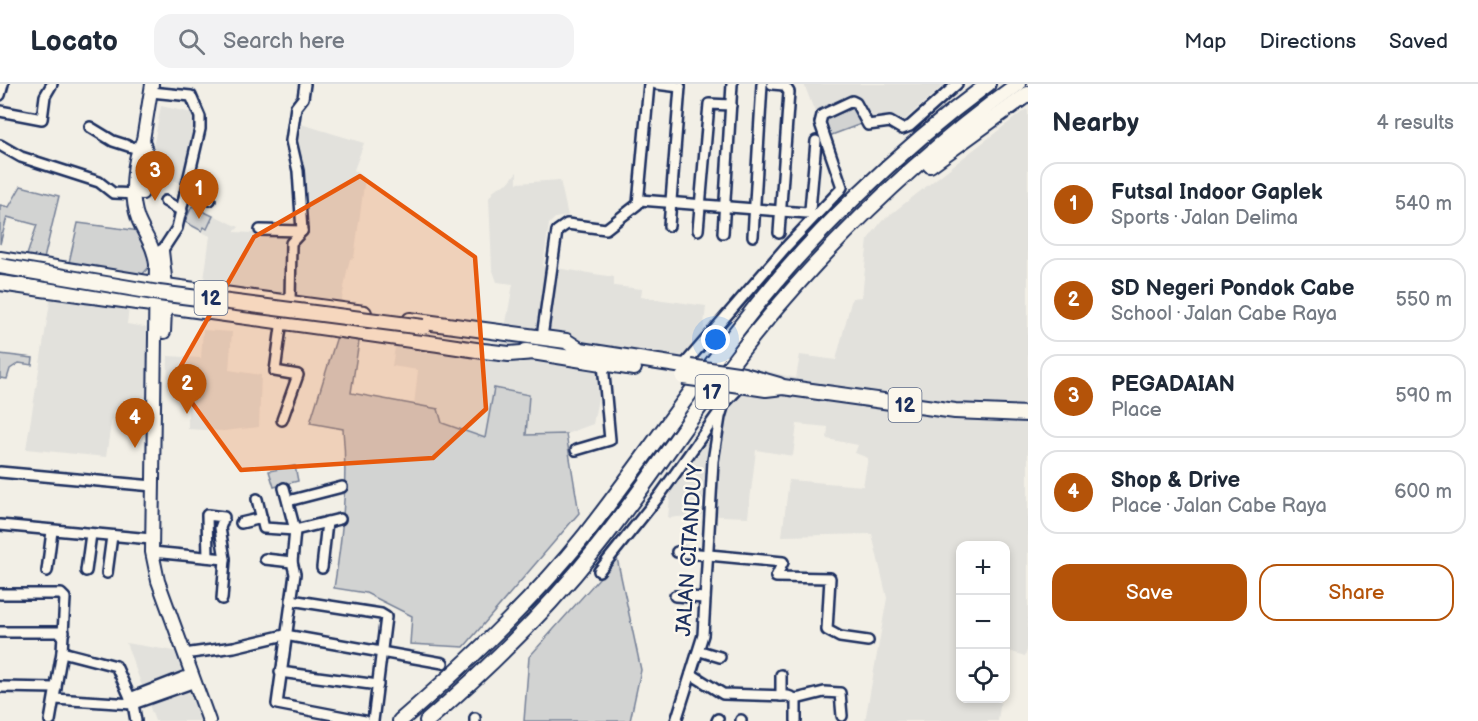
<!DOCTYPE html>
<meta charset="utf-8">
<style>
body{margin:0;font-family:"Balsamiq Sans",sans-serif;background:#f2f2f3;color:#1f2937}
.controls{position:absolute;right:18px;bottom:18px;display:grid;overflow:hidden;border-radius:12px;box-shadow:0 3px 9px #0003}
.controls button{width:54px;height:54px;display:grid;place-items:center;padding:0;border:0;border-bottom:2px solid #e0e1e3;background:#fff;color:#1f2937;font:30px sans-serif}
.you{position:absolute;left:716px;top:256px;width:21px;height:21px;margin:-15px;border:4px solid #fff;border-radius:50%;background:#1a73e8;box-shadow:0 0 0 9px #1a73e833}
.badge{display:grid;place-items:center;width:39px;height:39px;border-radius:50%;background:#b45309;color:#fff;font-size:20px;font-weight:700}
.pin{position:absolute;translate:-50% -50px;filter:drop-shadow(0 2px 3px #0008)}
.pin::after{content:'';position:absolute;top:32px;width:21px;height:18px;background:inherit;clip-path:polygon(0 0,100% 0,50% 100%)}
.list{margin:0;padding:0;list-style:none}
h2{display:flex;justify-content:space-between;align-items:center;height:78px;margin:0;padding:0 24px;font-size:26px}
h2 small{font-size:20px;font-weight:400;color:#747a83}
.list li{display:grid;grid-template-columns:39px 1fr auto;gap:18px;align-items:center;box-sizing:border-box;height:84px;margin:0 12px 12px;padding:0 12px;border:2px solid #e0e1e3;border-radius:18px}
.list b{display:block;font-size:22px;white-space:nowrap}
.list p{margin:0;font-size:20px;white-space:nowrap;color:#747a83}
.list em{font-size:20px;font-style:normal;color:#747a83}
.actions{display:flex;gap:12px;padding:18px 24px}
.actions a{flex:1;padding:14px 0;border:2px solid #b45309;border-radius:18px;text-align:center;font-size:21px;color:#b45309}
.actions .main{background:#b45309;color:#fff}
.icon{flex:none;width:33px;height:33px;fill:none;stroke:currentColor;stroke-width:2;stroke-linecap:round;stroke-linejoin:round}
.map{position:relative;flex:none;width:1028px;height:637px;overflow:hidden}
header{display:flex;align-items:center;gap:36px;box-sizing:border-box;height:84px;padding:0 30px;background:#fff;border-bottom:2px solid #e0e1e3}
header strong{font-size:28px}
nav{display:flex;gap:33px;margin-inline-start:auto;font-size:21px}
.search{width:420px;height:54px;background:#f2f2f3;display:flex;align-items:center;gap:15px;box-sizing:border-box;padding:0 21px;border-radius:18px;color:#747a83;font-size:22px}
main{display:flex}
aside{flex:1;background:#fff}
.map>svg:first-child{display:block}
.built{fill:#e2e1dc}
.green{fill:#d2d3d2;stroke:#768198;stroke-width:1.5}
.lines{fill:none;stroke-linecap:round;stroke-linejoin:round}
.minor-casing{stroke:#1b2f5e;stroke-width:14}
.major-casing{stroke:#1b2f5e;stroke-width:16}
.highway-casing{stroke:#1b2f5e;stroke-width:18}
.minor{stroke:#fbf7ec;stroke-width:9}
.major{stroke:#fbf7ec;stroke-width:12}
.highway{stroke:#fbf7ec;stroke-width:14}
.highway-bridge-casing{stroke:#1b2f5e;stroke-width:18;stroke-linecap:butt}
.highway-bridge{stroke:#fbf7ec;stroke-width:14}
.marked{fill:#e8590c;fill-opacity:0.2;stroke:#e8590c;stroke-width:4.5;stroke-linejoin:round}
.labels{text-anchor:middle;stroke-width:5;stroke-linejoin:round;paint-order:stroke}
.shield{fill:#fbf7ec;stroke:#5e6b89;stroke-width:1.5}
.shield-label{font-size:20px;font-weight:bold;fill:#1b2f5e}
.street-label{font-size:21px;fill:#1b2f5e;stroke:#fbf7ec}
</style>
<header>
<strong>Locato</strong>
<div class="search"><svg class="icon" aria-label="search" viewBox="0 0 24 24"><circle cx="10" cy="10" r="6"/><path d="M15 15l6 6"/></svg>Search here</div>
<nav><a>Map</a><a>Directions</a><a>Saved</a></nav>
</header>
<main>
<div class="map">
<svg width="1028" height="637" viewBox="0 0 1028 637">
<rect width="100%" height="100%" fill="#f2efe6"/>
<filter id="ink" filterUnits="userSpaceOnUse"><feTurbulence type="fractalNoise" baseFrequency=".0167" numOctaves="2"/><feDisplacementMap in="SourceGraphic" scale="12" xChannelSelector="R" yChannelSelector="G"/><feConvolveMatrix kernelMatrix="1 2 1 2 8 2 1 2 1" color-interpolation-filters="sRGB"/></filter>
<g filter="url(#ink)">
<g class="built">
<path d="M804 0H945L902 38 888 33 868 35 856 13 816 31Z"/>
<path d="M161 22 201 31 204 51 189 103 149 85Z"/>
<path d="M1026 25 1028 27V564L1025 572 1009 567 1006 589V462H960V614L1001 615 998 637H865L887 514 872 450 782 452 789 396 863 402 868 374 855 369 858 361 827 355 828 343 797 340 793 372 756 366 748 433 697 431 668 434 672 391 753 284 796 294 800 271 836 276 852 214 862 213 868 155 882 137Z"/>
<path d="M301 40 364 59 354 86 365 94 354 174 350 175 347 187 341 221 203 203 210 152 184 139 192 121 239 143 234 148 306 152 304 107 295 63Z"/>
<path d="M517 88V99L560 96 568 132 555 134 549 140 543 182 614 193V202L642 205 641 213 706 222 703 251 686 270 647 281 606 274 593 340 566 350 526 351 494 304 485 354 441 339 438 325 414 321 418 286 392 282 397 251 500 272 513 200 497 198 492 184 489 114 495 105 508 99Z"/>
<path d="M51 212 129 223 127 240 156 245 154 330 113 326 106 373 26 365Z"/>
<path d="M203 246 232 248 229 286 261 291 259 343 223 347 188 345V305L167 304 168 272 201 274Z"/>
<path d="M126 559 181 568 206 637H155Z"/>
</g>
<g class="green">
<path d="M855 23 861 40 829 52 823 36Z"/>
<path d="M21 102 59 112 43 179 25 177 37 141 7 133 0 160V121L9 123Z"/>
<path d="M192 122 213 132 207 145 204 143 202 147 185 138Z"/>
<path d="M78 139 140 147 146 155 151 181 138 195 68 183Z"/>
<path d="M338 249 360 251 351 309 438 325 442 339 485 354 494 304 529 311 526 351 566 350 579 429 464 563 410 560 412 532 366 509 334 504C343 451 348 399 343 345L310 339Z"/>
<path d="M0 270 33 274 32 281 19 279 10 285 7 295 0 294Z"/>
<path d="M295 382 298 397 274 403 269 387Z"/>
<path d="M617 474 641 586 630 637H524L529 573Z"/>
</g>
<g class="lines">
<g class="minor-casing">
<g id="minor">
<path d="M656 0 680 3"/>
<path d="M772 0 784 1 789 8 779 149"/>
<path d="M151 8 191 12 200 33V45L177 144 162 167"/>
<path d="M0 11 3 0"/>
<path d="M0 27 42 35 45 12 52 0"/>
<path d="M90 43 113 57 144 67"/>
<path d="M0 61 21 73 99 98 113 109 140 110"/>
<path d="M185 109 210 116"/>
<path d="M640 116 807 129 810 126 816 57"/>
<path d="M165 117 182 127"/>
<path d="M669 142 680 3"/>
<path d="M260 146 302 147"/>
<path d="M698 146 709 20 731 21"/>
<path d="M302 147 298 87 291 57 296 23 303 14 305 0"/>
<path d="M723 149 732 0"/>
<path d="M753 152 762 0"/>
<path d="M290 218 291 159 302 147"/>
<path d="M542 253 557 147 567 140 606 145 638 120 649 0"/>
<path d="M683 282 785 164 840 106 842 103 820 39 822 31 852 17 856 19 868 41 890 38 902 45 910 42 957 0"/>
<path d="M282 336 298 291 275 287 282 236"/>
<path d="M576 366 610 356 603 280"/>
<path d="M0 388 153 402"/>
<path d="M284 404 295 446 292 478"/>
<path d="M257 415 264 444 295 446 340 435"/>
<path d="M288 417 342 403"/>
<path d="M241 439 262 434"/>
<path d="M0 441 151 455"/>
<path d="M152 468 225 475"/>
<path d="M677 468 783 478 776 493 830 494 827 546 840 553 868 557"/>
<path d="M208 473 207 431 224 433 220 444 225 475 222 515"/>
<path d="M265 475 292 478 295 490 277 620 365 637"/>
<path d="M322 484 327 438"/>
<path d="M47 487 52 447"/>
<path d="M86 487 91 450"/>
<path d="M599 487 660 411 719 328"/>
<path d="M107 489 112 452"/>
<path d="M0 510H61L65 514 62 568 50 637"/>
<path d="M675 512 705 514"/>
<path d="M291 516 381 530 386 533 373 637"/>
<path d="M0 548H64"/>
<path d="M700 567 720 573"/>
<path d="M62 568 116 582 133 620 136 637"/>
<path d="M184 570 234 563 285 551 443 579"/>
<path d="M280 588 378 601"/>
<path d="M691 590 723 610 788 612 796 615"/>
<path d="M781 591V612"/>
<path d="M0 603 56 604"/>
<path d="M130 614 192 590"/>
<path d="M55 615 133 620 195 598"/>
<path d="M796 615 824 608 840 609 842 632"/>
<path d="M741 636V637"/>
<path d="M475 637V634"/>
<path d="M676 637 703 551 713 377 720 333 724 320 741 302"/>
<path d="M717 637 718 635"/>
<path d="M796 637V615"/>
</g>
</g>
<g class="major-casing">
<g id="major">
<path d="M143 56C132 76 130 113 138 135 145 152 154 162 156 180L152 468 158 497 209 637"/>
<path d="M142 109 146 67 143 56 152 0"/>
<path d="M162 167 166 202 164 248"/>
</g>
</g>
<g class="highway-casing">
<g id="highway">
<path d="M930 81 1028 10"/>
<path d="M0 175 166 202 364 229"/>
<path d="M0 199C161 222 322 242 483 267L509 270 535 268"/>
<path d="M410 236 566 257 580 266"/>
<path d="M574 265 690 283"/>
<path d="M526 267 634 284"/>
<path d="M744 291 779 301"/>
<path d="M740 301 766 305 783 303 955 327 1028 330"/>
<path d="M400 637C466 580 531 519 585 451 639 382 688 309 742 240 809 152 899 66 988 0"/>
<path d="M427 637C489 584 548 526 598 462 654 392 701 315 758 246 833 155 922 69 1018 0"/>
</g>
</g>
<use href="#minor" class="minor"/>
<use href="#major" class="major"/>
<use href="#highway" class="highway"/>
<g class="highway-bridge-casing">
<g id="highway-bridge">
<path d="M0 182 159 209 423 243"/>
<path d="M690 283 744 291"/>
<path d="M683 293 740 301"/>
</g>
</g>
<use href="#highway-bridge" class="highway-bridge"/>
</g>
</g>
<path class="marked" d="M360 92 475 173 486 325 433 374 241 386 174 294 254 153Z"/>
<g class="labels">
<g class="shield">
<rect x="194.5" y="197" width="33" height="34" rx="4.5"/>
<rect x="695.5" y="291" width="33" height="34" rx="4.5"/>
<rect x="888.5" y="304" width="33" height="34" rx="4.5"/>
</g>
<g class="shield-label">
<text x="211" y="221">12</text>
<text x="712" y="315">17</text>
<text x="905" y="328">12</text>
</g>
<g class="street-label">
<text transform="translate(689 466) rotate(-86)" y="7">JALAN CITANDUY</text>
</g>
</g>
</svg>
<div class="controls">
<button>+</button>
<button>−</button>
<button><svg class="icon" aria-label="locate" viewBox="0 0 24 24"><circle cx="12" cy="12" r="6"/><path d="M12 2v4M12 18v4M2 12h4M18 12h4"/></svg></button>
</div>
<div class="you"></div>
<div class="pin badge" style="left:199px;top:135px">1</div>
<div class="pin badge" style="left:187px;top:330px">2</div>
<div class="pin badge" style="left:155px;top:117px">3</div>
<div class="pin badge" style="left:135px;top:364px">4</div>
</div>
<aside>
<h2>Nearby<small>4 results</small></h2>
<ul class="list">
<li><span class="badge">1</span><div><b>Futsal Indoor Gaplek</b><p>Sports · Jalan Delima</p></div><em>540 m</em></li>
<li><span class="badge">2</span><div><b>SD Negeri Pondok Cabe</b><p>School · Jalan Cabe Raya</p></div><em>550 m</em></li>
<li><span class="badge">3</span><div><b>PEGADAIAN</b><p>Place</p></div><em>590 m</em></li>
<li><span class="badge">4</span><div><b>Shop &amp; Drive</b><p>Place · Jalan Cabe Raya</p></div><em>600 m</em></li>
</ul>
<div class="actions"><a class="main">Save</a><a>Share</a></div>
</aside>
</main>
